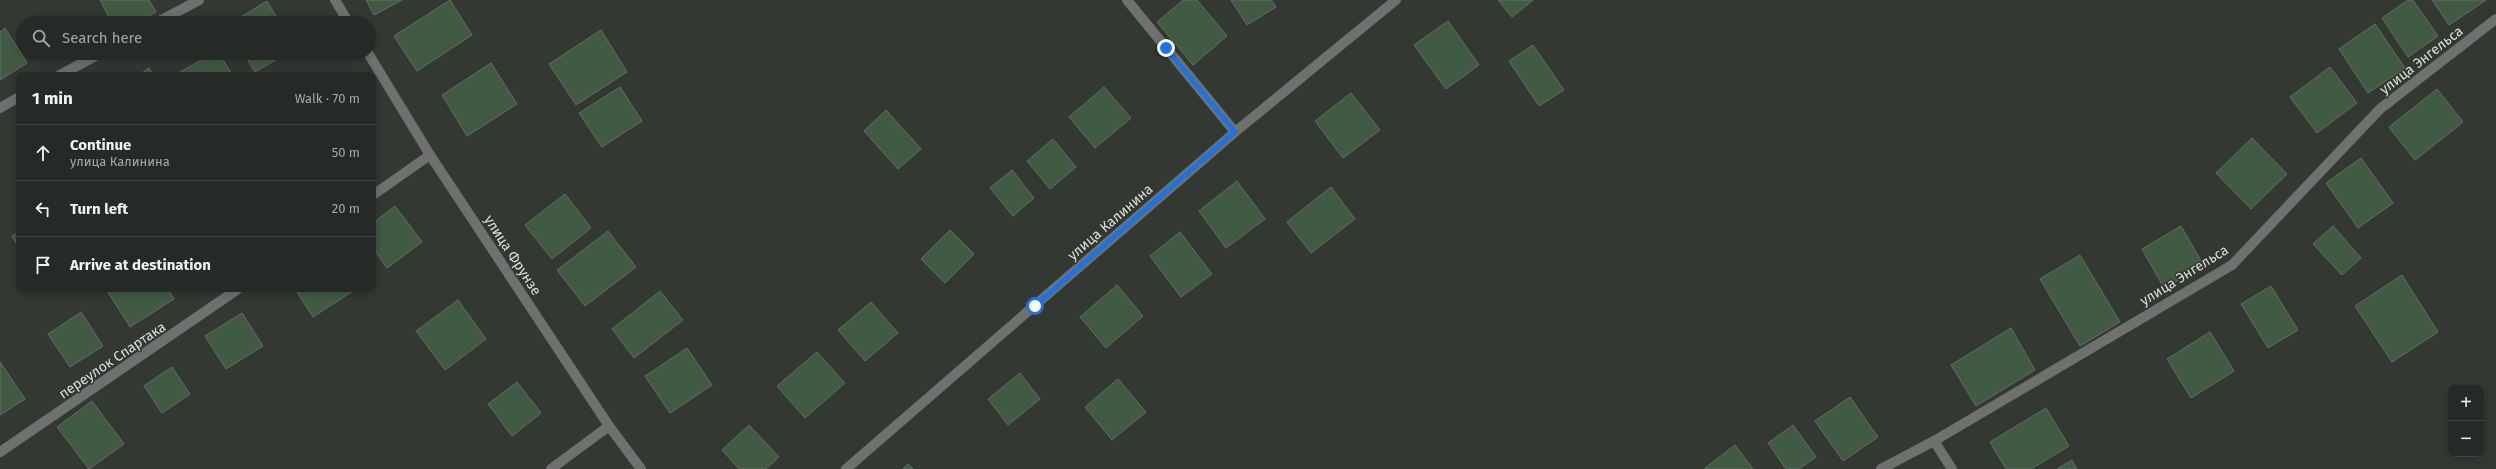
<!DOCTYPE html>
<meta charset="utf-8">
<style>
body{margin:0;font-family:"Fira Sans",sans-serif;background:#2e322e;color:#f1f3f6}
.controls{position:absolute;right:12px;bottom:12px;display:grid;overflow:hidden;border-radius:8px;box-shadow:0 2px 10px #0003}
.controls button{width:36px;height:36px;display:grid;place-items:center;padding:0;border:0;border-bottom:1px solid #424643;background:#262a26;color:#f1f3f6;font:20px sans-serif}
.stop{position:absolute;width:12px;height:12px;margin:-9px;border:3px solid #1a73e8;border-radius:50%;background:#fff}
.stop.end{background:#1a73e8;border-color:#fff;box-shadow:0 1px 4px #0008}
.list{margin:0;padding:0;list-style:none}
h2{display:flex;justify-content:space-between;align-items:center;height:52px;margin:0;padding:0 16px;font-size:17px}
h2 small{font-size:13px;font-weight:400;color:#a4a7a7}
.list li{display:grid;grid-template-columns:26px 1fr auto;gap:12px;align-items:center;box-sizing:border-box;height:56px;padding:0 16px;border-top:1px solid #424643}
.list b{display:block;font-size:15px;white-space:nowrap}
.list p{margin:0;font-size:13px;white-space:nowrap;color:#a4a7a7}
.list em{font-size:13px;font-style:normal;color:#a4a7a7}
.icon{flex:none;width:22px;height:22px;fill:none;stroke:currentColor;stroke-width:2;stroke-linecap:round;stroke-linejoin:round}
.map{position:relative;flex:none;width:2496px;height:469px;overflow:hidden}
.search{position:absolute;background:#262a26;box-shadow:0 2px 10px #0003;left:16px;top:16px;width:360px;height:44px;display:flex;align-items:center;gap:10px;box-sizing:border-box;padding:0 14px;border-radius:22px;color:#a4a7a7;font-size:15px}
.panel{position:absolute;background:#262a26;box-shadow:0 2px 10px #0003;left:16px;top:72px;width:360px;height:220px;border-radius:8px}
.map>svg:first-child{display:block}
.building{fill:#405a43;stroke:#666c66}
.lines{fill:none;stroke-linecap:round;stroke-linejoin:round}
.minor{stroke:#6e716e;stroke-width:10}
.route{stroke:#1a73e8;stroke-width:5}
.labels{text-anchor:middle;stroke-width:3;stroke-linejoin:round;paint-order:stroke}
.street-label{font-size:14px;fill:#dcdfdc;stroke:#333833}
</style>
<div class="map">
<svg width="2496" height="469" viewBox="0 0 2496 469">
<rect width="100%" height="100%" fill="#333833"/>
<g class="building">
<path d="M100 0H149L156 12 135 23H112Z"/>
<path d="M366 0H402L374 15Z"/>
<path d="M450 0 472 35 417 71 394 36Z"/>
<path d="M1183 0H1197L1227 36 1193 65 1157 22Z"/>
<path d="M1231 0H1271L1276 7 1247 25Z"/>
<path d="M1498 0H1533L1512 17Z"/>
<path d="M2408 0H2413L2438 36 2408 57 2382 18Z"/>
<path d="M2432 0H2486L2449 25Z"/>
<path d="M267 1 280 23H231Z"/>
<path d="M1448 21 1479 65 1446 89 1414 45Z"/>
<path d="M2375 24 2405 68 2368 93 2339 49Z"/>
<path d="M5 28 27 63 0 80V32Z"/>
<path d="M601 30 627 72 576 105 549 64Z"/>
<path d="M1533 45 1564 90 1539 106 1509 61Z"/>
<path d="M214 53H219L232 75H175Z"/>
<path d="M244 53H287L255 72Z"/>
<path d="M491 63 517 104 467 136 442 95Z"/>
<path d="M2330 67 2357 103 2317 133 2290 97Z"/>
<path d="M149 68 153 75H139Z"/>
<path d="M620 87 642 121 602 147 579 113Z"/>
<path d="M1104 87 1131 118 1095 148 1069 117Z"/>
<path d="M2437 89 2463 122 2415 160 2389 127Z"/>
<path d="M1351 93 1380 130 1343 158 1315 121Z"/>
<path d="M886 110 921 149 898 169 864 131Z"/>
<path d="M2252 138 2287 174 2251 209 2216 173Z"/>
<path d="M1053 139 1076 167 1050 189 1027 161Z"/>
<path d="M2361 158 2393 203 2358 228 2326 183Z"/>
<path d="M1012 170 1034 198 1013 216 990 188Z"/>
<path d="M1237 181 1265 219 1226 248 1199 211Z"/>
<path d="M1331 187 1355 219 1311 253 1287 222Z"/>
<path d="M565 194 591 228 552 259 525 225Z"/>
<path d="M395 206 422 242 387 268 373 248V223Z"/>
<path d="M2181 226 2204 266 2164 288 2142 249Z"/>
<path d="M2333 226 2361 258 2342 275 2313 244Z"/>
<path d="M950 230 974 254 945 283 921 259Z"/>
<path d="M608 231 636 267 585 306 557 270Z"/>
<path d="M19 232V248L12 236Z"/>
<path d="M1180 232 1212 274 1181 297 1150 256Z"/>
<path d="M2080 255 2120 322 2080 346 2040 279Z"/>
<path d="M2402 275 2438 332 2392 362 2355 306Z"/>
<path d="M1117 285 1143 316 1106 348 1080 317Z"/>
<path d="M2271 286 2298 330 2268 348 2241 304Z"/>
<path d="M106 289H168L174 299 130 327Z"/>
<path d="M295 289H356L313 317Z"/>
<path d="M660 291 683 320 634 358 612 329Z"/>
<path d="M458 300 486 339 445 370 416 331Z"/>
<path d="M871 302 898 333 865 361 838 330Z"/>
<path d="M81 312 103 346 70 367 48 334Z"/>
<path d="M242 313 263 346 226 369 205 336Z"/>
<path d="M2011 328 2035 370 1976 406 1951 365Z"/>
<path d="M2210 332 2234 371 2191 398 2167 359Z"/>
<path d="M687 348 712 385 670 413 645 376Z"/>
<path d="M817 352 845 383 805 418 777 386Z"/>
<path d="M0 362 25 399 0 415Z"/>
<path d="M172 367 190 394 162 413 144 386Z"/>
<path d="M1020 373 1040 399 1008 425 988 399Z"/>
<path d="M1118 379 1146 412 1112 440 1085 407Z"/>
<path d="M517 382 541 413 512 436 488 404Z"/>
<path d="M1850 397 1878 437 1843 461 1815 421Z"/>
<path d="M92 401 124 444 89 469 57 427Z"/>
<path d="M2046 408 2069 446 2031 469H2006L1990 442Z"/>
<path d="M749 425 779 457 766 469H739L722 450Z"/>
<path d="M1793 425 1816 457 1799 469H1786L1768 443Z"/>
<path d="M1735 445 1753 469H1704Z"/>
<path d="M2072 460 2077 469H2057Z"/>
<path d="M908 464 913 469H903Z"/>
</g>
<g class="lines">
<g class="minor">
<path d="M335 0 349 23"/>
<path d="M1127 0 1235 132"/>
<path d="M156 23 199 0"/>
<path d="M368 53 430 155 609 426 641 469"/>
<path d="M60 75 101 53"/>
<path d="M0 108 19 97"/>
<path d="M373 195 430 155"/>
<path d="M1934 441 1952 469"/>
<path d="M0 452 238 289"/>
<path d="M551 469 609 426"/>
<path d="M846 469 1235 132 1396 0"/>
<path d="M1881 469 1934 441 2232 265 2380 109 2496 19"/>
</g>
</g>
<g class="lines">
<path class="route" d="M1035 306 1235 132 1166 48"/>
</g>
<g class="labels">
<g class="street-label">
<text transform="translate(2421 60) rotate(-38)" y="5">улица Энгельса</text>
<text transform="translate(1110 222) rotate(-41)" y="5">улица Калинина</text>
<text transform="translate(513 255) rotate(57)" y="5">улица Фрунзе</text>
<text transform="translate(2184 275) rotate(-32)" y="5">улица Энгельса</text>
<text transform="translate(112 360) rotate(-34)" y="5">переулок Спартака</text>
</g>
</g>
</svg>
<div class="controls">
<button>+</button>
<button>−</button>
</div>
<div class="stop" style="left:1035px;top:306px"></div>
<div class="stop end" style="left:1166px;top:48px"></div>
<div class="search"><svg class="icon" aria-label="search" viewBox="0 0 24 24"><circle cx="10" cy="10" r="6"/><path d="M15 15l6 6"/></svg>Search here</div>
<section class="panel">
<h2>1 min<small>Walk · 70 m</small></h2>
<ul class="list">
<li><svg class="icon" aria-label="ahead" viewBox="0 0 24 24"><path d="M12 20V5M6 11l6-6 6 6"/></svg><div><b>Continue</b><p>улица Калинина</p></div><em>50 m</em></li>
<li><svg class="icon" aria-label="left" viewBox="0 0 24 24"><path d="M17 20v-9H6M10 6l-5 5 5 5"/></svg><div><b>Turn left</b></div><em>20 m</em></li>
<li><svg class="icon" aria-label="arrive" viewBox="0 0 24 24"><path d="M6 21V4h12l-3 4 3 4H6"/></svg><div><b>Arrive at destination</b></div></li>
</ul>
</section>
</div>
